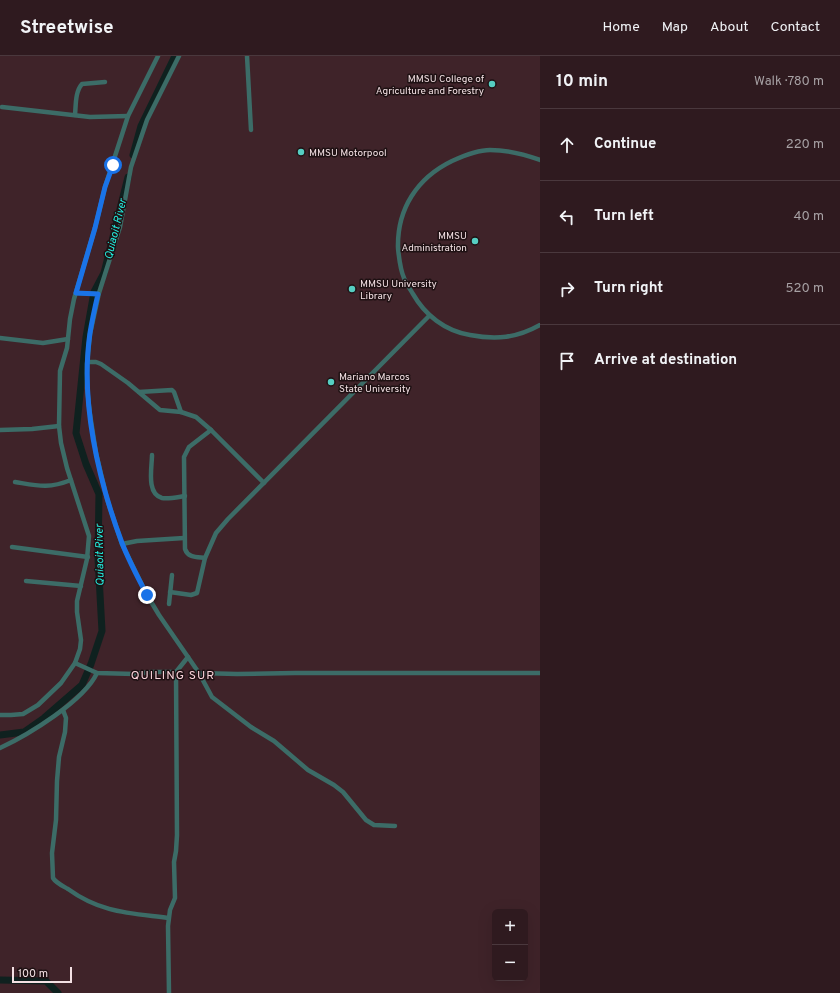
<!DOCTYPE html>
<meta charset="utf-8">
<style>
body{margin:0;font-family:Overpass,sans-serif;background:#372328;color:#f1f3f6}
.controls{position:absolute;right:12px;bottom:12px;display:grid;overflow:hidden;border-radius:6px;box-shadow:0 4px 16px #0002}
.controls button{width:36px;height:36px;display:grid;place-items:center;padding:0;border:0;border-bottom:1px solid #4a383d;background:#2f1a1f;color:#f1f3f6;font:20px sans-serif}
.scale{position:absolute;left:12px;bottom:10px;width:60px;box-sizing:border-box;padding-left:4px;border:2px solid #f3e0e3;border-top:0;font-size:11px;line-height:14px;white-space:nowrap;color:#f3e0e3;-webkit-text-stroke:3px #1e1113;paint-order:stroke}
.stop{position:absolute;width:12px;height:12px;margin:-9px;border:3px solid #1a73e8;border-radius:50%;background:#fff}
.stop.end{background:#1a73e8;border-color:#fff;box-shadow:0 1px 4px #0008}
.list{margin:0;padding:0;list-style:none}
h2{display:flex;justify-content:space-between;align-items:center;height:52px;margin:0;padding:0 16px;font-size:17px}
h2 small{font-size:13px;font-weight:400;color:#a7a1a4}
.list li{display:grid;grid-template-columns:26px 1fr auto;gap:12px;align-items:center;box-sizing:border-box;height:72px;padding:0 16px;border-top:1px solid #4a383d}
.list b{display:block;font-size:15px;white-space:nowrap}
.list em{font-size:13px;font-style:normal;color:#a7a1a4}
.icon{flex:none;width:22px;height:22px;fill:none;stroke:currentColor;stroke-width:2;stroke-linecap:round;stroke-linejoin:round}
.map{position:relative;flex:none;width:540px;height:937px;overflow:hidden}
header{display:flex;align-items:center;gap:24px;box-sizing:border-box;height:56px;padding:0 20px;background:#2f1a1f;border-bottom:1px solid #4a383d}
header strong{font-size:19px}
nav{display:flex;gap:22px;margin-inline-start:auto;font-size:14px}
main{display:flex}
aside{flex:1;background:#2f1a1f}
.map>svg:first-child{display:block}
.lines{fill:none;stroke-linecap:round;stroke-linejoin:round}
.river{stroke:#0f211f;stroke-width:7}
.minor{stroke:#3c6c67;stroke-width:4.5}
.route{stroke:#1a73e8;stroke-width:5}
.poi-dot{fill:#56cec2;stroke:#1e1113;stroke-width:1.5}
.labels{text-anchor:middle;stroke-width:3;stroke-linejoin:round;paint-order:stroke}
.poi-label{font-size:10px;fill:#f3e0e3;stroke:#1e1113;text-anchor:start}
.water-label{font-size:11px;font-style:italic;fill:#22f2e3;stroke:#1e1113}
.quarter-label{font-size:12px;letter-spacing:1px;fill:#fbd5dc;stroke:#1e1113}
</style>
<header>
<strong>Streetwise</strong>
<nav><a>Home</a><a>Map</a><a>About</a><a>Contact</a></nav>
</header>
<main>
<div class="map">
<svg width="540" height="937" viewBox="0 0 540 937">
<rect width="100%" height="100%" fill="#3f2329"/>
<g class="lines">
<g class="river">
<path d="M133 99 141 70 175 0"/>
<path d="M0 679 24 676 44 662 82 629 91 608 102 575 98 502 99 438 86 408 76 377 86 281 94 236 104 217 128 121"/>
<path d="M0 924 46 925 58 937"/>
</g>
<g class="minor">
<path d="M179 0 147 64 131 111 120 171 99 237 90 278 87 308V332L90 358 96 397 107 443 122 488 147 539 159 559 199 617 212 641 251 671 274 685 308 714 334 729 343 736 366 764 374 769 395 770"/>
<path d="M247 0 251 74"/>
<path d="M2 51 90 61 128 60"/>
<path d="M75 59C76 49 75 36 82 28L105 26"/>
<path d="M540 104C524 98 506 94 490 94 477 94 463 100 452 105 417 122 397 153 398 192 399 202 400 213 404 222 406 227 410 233 413 238 425 259 445 275 470 279 496 284 517 282 540 269"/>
<path d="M76 237 98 238"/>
<path d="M0 282 43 287 68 283"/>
<path d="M88 306H96L101 308 128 327 160 354 181 356 196 361 211 374 264 427"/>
<path d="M139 336 172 334 174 336 181 356"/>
<path d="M0 374 32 373 59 370"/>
<path d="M152 399C152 411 146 438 162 442 169 443 178 441 185 440"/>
<path d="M15 426C39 430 48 433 71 424"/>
<path d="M122 488 137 485 184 482"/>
<path d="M12 491 88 501"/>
<path d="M205 502C197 501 188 502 185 493L184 401 189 391 211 374"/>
<path d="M26 525 81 530"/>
<path d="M170 536 191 539 197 537 205 502 216 477 228 463 429 260"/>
<path d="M169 548 172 519"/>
<path d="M75 607 97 617 135 618 151 616H176"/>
<path d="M199 617 237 618 295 617H540"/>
<path d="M63 654 66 662 65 676 59 701 57 725 56 764 52 797 53 822C56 827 63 830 68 833 101 857 130 857 168 862"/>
<path d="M0 659H11L23 658 38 649 61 627 75 607 80 593 81 584 77 556V545L87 503 89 480 67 412 61 387 59 370 60 315 67 292 70 263 74 243 95 172 105 131 128 60 158 0"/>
<path d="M0 692C28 679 84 645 97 617"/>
<path d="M169 937 168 870 170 854 175 842 174 806 176 795 177 779 176 616 188 601"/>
</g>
</g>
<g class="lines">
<path class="route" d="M113 109 105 131 95 172 76 237 98 238C95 251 92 264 90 277 80 345 98 423 122 487 129 505 138 522 147 539"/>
</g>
<g class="poi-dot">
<circle cx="492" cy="28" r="4"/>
<circle cx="301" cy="96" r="4"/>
<circle cx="475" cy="185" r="4"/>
<circle cx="352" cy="233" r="4"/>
<circle cx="331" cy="326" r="4"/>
</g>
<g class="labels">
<g class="poi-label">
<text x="484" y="26" text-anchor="end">MMSU College of<tspan x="484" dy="12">Agriculture and Forestry</tspan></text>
<text x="309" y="100">MMSU Motorpool</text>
<text x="467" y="183" text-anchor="end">MMSU<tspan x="467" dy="12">Administration</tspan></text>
<text x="360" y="231">MMSU University<tspan x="360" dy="12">Library</tspan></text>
<text x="339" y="324">Mariano Marcos<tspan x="339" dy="12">State University</tspan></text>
</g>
<g class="water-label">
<text transform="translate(115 173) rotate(-76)" y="4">Quiaoit River</text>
<text transform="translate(99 499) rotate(-91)" y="4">Quiaoit River</text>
</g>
<g class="quarter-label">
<text x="173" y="623">QUILING SUR</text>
</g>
</g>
</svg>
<div class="controls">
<button>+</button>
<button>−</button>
</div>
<div class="scale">100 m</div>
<div class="stop" style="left:113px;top:109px"></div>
<div class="stop end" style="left:147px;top:539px"></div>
</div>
<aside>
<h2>10 min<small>Walk · 780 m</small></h2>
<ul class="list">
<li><svg class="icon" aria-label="ahead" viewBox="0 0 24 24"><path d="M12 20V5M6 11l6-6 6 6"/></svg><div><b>Continue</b></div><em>220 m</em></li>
<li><svg class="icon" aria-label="left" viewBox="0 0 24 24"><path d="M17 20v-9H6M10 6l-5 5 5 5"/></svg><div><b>Turn left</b></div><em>40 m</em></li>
<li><svg class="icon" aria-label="right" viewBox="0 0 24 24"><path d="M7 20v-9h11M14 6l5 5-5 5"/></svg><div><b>Turn right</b></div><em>520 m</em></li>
<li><svg class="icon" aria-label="arrive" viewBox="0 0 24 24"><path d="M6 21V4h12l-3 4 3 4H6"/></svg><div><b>Arrive at destination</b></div></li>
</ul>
</aside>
</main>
